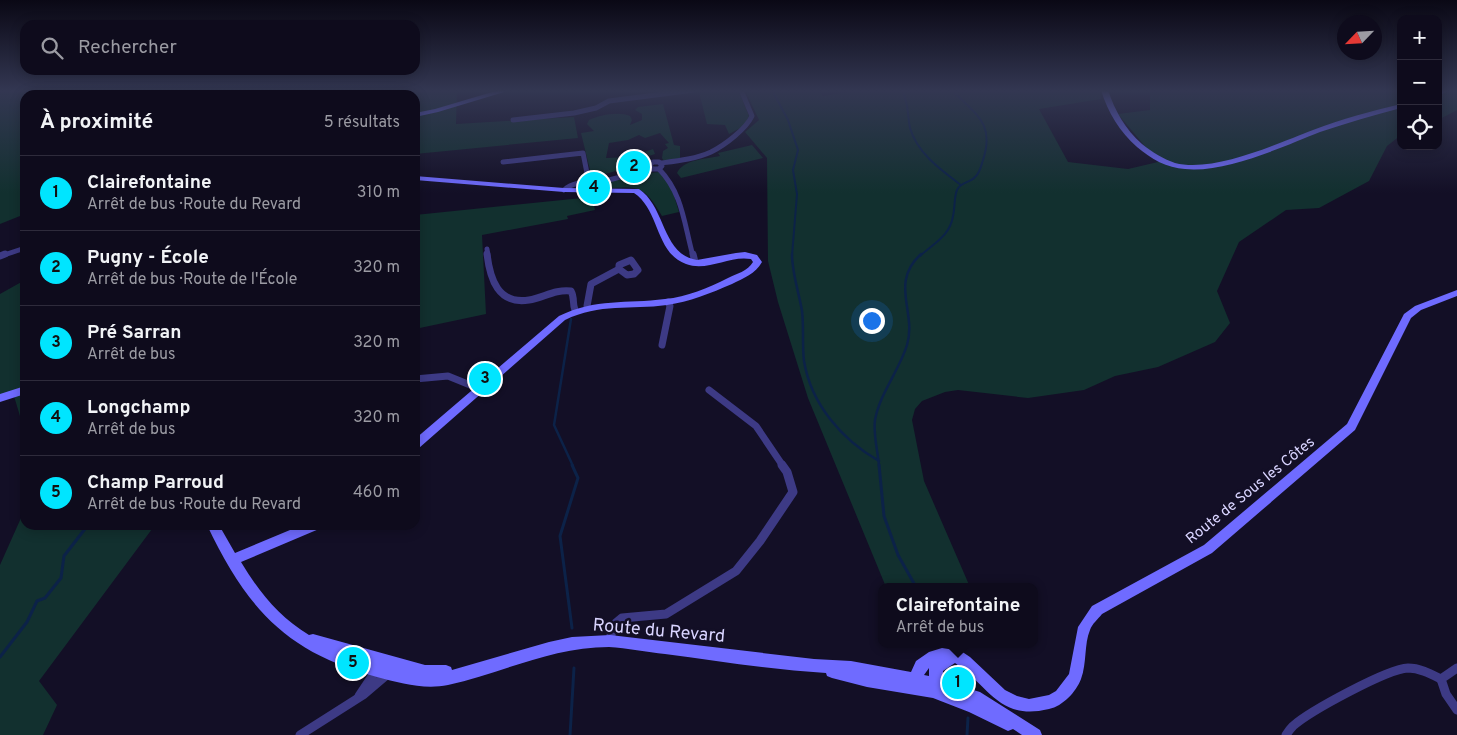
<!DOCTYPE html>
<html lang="fr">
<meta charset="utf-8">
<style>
body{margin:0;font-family:Overpass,sans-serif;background:#1c1929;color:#f1f3f6}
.controls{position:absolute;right:15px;top:15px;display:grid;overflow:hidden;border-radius:10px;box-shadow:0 2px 12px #0003}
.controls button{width:45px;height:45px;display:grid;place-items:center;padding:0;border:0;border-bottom:1px solid #2e2b3b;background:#0e0b1c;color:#f1f3f6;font:25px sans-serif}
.compass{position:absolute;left:1337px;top:15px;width:45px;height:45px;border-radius:50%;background:#0e0b1c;box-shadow:0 2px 12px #0003;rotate:245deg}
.you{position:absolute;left:871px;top:320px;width:18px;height:18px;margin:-12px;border:4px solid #fff;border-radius:50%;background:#1a73e8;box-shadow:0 0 0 8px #1a73e833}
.badge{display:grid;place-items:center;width:32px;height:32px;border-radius:50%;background:#00e5ff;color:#111;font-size:16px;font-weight:700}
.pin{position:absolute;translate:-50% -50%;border:2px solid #fff;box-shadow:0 1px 5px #0006}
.popup{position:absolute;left:878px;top:583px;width:160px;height:65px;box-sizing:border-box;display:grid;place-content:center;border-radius:10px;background:#0e0b1c;filter:drop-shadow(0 1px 4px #0005);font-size:16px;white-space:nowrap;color:#9b9ba3}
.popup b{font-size:19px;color:#f1f3f6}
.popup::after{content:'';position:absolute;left:50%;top:100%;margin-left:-10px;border:10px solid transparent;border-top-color:#0e0b1c}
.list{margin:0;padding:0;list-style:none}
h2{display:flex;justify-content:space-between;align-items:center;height:65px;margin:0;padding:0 20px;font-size:21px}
h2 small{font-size:16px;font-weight:400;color:#9b9ba3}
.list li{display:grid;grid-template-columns:32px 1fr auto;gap:15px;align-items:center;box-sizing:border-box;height:75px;padding:0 20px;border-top:1px solid #2e2b3b}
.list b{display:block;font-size:19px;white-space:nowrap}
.list p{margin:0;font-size:16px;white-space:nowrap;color:#9b9ba3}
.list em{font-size:16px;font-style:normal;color:#9b9ba3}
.icon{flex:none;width:28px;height:28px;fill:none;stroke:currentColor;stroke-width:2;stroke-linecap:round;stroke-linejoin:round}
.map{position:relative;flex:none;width:1457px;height:735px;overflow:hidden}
.search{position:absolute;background:#0e0b1c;box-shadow:0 2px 12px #0003;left:20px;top:20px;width:400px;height:55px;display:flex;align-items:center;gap:12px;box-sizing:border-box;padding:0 18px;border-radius:15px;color:#9b9ba3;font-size:19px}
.panel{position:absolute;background:#0e0b1c;box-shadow:0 2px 12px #0003;left:20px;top:90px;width:400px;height:440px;border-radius:15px}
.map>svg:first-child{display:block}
.green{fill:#12302f}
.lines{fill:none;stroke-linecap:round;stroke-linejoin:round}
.stream-far2{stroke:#0c2248;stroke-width:2}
.stream-far1{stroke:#0c2248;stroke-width:2.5}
.stream{stroke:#0c2248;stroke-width:3}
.street-far2{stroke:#3d3a85;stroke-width:5}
.street-far1{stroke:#3d3a85;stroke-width:7}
.street{stroke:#3d3a85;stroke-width:9}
.secondary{fill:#6f6bff;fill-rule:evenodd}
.labels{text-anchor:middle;stroke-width:5;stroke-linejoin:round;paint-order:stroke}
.street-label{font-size:15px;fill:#d9d4ff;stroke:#130f26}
.near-street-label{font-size:18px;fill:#d9d4ff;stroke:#130f26}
</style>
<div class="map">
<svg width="1457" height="735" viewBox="0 0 1457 735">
<rect width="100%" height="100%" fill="#130f26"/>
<g class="green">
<path d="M0 90H457L456 124 574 117 578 138 415 154V95H25V214L0 224Z"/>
<path d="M708 90H738L749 116 744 126 729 134 725 125 707 124 699 92Z"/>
<path d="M745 90H818L823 96 858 90H1100L1101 99 1039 109 1068 162 1128 169 1158 162 1118 114 1150 110V91L1401 90V135L1387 146 1369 181 1319 208 1286 210 1239 242 1217 291 1230 323 1215 342 1158 367 1115 376 1084 390 1028 398 958 390 945 392 922 401 915 409 912 420 924 481 970 587H886L808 398 778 302 768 261 767 158 745 132 759 120Z"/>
<path d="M1438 90H1457V110L1438 120Z"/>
<path d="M663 104 674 145 680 146V158L670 162 664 161 662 158 663 151 668 148 665 144 669 143 660 133 645 138 639 135 628 140 609 143 606 158 631 157 653 149 655 154 649 156 646 162 592 178 581 133 594 131 587 124 589 120C599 115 619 111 630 116L632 120 630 125 642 120V114L635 110 638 107Z"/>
<path d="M752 145 763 158 681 178 677 173C684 159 706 159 720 156L718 153Z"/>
<path d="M660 172 670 182 679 212 662 216C642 182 637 187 600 189L601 184 635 174Z"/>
<path d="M592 197 595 210 567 216 568 219 482 235 486 314 415 329V215Z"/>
<path d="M25 280V433L14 396 0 400V294Z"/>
<path d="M25 509V525H155L39 681 57 705 43 735H0V565Z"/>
</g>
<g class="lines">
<g class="stream-far2">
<path d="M134 90 144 95"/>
<path d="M772 90 788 120 798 150 793 170 797 194 792 256"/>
<path d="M902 90C909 103 907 114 910 128 917 153 941 170 961 185"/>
<path d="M920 256C934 243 950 236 953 216 955 208 954 197 957 190 960 182 970 183 975 177 980 173 981 166 983 160 995 123 976 115 952 90"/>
</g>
<g class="stream-far1">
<path d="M792 254C792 273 799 293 802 311 804 327 802 344 804 361 811 404 842 440 879 461"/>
<path d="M571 319 554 425 573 466"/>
<path d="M879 466C878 452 873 434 875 420 880 393 899 371 907 345 917 312 889 283 921 254"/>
</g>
<g class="stream">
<path d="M879 465 884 516 898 555 916 587"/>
<path d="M572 628 560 536 578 478 572 465"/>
<path d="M0 657 27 622 37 601 45 598 61 578 64 556 88 525"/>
<path d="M570 735 574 668"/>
<path d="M967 735 968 718"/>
</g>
<g class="street-far2">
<path d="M513 120 574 113 596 108 609 101 694 90"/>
<path d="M503 162 583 153 589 183"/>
<path d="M653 162H659L662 166 659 169H652L650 165Z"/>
<path d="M661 163C677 161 696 159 711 152 725 145 746 129 752 116L741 90"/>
<path d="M659 169C683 194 684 224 693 256"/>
<path d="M564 190C576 179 594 184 609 180 623 177 637 171 650 165"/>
<path d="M487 249 488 256"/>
<path d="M1 256 25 248"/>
</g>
<g class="street-far1">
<path d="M487 254C490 279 498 305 529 300 543 298 555 289 571 291 575 298 572 303 575 310"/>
<path d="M693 254 695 262"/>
<path d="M0 256 5 254"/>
<path d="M631 260 638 270 634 274 627 275 619 269V265Z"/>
<path d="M587 306 591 284 619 269"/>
<path d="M662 345 670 306 668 302"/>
<path d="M415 379 448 376 480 389"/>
<path d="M709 390 756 426 783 466"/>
</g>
<g class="street">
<path d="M610 641 612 630 616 623 622 618 666 614 736 571 760 541 793 492 787 472 782 465"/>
<path d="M1457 668 1441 679 1446 694 1457 710"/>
<path d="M359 696 377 669"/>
<path d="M300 735 363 695 390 672"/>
<path d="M1286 735C1288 732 1291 728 1293 726 1310 711 1387 669 1408 668 1420 668 1431 674 1441 679"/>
</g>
<g class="secondary">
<path d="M499 90H511L438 112 415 117V113L435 109Z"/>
<path d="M1101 90H1108C1115 111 1125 129 1142 144 1152 152 1163 159 1175 163 1214 173 1276 144 1313 130 1342 119 1371 111 1401 104V108C1374 115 1347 123 1320 132 1282 147 1226 173 1185 169 1167 168 1151 159 1137 147 1120 132 1108 113 1101 90Z"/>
<path d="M1440 90H1450L1438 96V91Z"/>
<path d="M415 176 564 188 639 189C666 207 662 255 697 260L736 253 745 252 757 255 762 262C755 274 744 278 732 284 711 293 689 302 667 305 630 310 600 303 565 320L419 448 415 449V439L559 316C596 298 626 304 665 299 687 297 708 288 728 278 736 274 748 271 753 262L751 259C729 255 708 272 686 264 655 253 660 210 634 193L564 192 415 180Z"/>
<path d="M1457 290V296L1421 310 1411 318 1355 430 1212 553 1102 614C1098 619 1092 624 1090 630 1084 644 1087 663 1081 679 1076 692 1063 706 1049 709 999 721 990 687 955 663L943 671V681L980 692 1040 730 1042 735H1022L1013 729 1008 731 969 712 933 698 867 687 832 678 827 676 826 673C772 670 718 661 665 654 647 652 627 648 609 647 552 647 502 673 448 685 424 690 400 683 377 677 286 652 247 609 207 525H219L235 553 302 525H321L319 529 241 562C259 592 279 617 309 635L313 634 425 665H446L451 667 452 670 549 642 572 637 610 635 814 659 851 661 911 672 916 661 929 652 942 648 961 651 970 657 1005 690 1017 696 1029 699 1049 695 1056 691 1069 674 1078 627 1092 606 1204 545 1347 424 1404 314 1415 306ZM929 668V676L924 675Z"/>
<path d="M25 386V394L0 402V394Z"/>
</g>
</g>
<linearGradient id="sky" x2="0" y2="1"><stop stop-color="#0a0815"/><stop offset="0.47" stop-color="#333752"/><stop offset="1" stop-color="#333752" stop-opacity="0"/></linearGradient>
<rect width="1457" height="193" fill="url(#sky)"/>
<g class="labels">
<g class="street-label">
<text transform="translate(1250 490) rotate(-39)" y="5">Route de Sous les Côtes</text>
</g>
<g class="near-street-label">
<text transform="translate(659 630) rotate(5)" y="6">Route du Revard</text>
</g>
</g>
</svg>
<div class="controls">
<button>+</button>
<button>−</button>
<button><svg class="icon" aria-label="locate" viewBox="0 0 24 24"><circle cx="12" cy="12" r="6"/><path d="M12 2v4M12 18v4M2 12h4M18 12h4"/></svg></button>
</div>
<svg class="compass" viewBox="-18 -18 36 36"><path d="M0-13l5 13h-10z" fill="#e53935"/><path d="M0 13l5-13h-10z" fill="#9b9ba3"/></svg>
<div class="you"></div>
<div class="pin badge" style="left:958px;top:683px">1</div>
<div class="popup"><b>Clairefontaine</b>Arrêt de bus</div>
<div class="pin badge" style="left:634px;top:167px">2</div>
<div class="pin badge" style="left:485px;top:379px">3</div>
<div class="pin badge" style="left:594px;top:188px">4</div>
<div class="pin badge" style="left:353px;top:663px">5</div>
<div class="search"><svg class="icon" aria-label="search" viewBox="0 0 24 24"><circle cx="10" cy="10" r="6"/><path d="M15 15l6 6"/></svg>Rechercher</div>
<section class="panel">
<h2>À proximité<small>5 résultats</small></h2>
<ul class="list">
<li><span class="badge">1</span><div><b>Clairefontaine</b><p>Arrêt de bus · Route du Revard</p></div><em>310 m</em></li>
<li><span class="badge">2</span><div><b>Pugny - École</b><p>Arrêt de bus · Route de l'École</p></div><em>320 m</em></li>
<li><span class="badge">3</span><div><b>Pré Sarran</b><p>Arrêt de bus</p></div><em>320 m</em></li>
<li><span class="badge">4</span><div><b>Longchamp</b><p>Arrêt de bus</p></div><em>320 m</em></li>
<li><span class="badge">5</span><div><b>Champ Parroud</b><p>Arrêt de bus · Route du Revard</p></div><em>460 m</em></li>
</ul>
</section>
</div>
